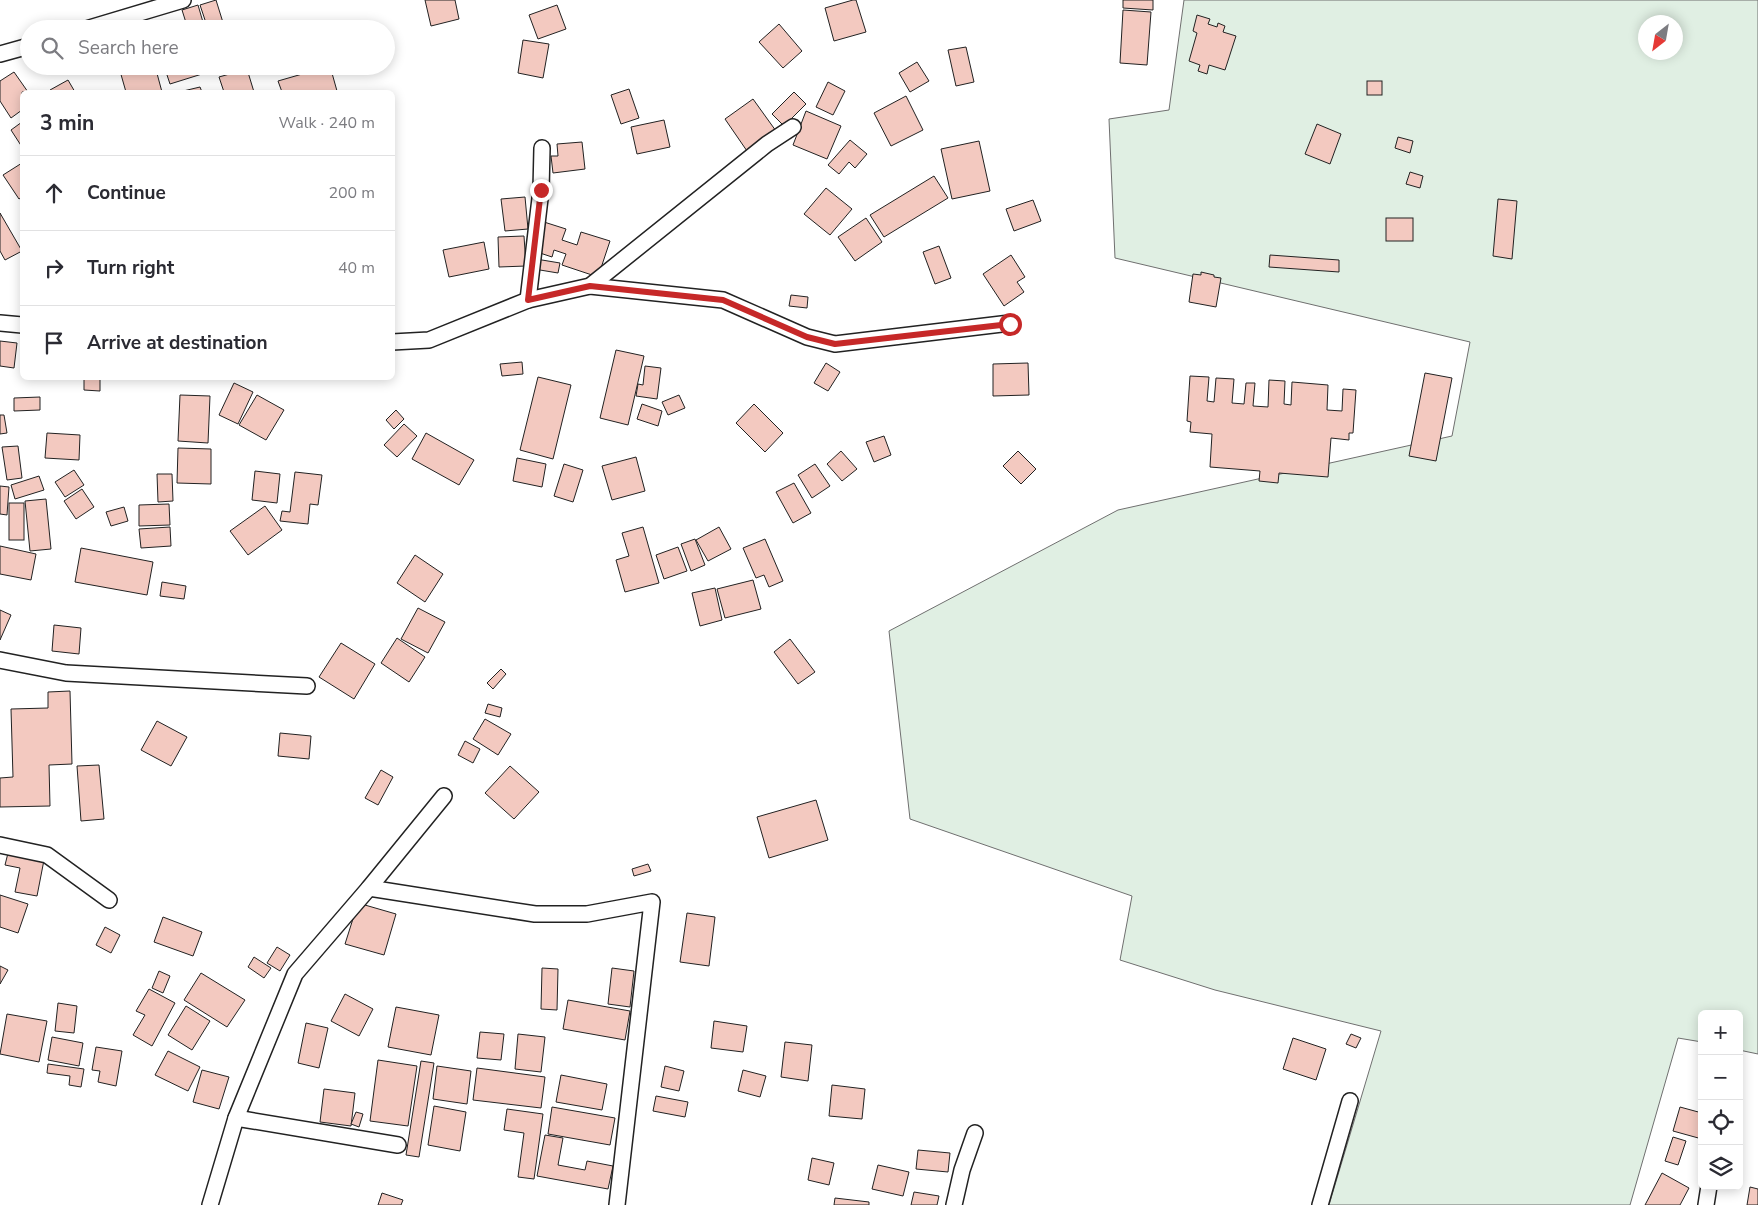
<!DOCTYPE html>
<meta charset="utf-8">
<style>
body{margin:0;font-family:"Nunito Sans",sans-serif;background:#f7f7f7;color:#2b2b33}
.controls{position:absolute;right:15px;bottom:15px;display:grid;overflow:hidden;border-radius:8px;box-shadow:0 2px 12px #0003}
.controls button{width:45px;height:45px;display:grid;place-items:center;padding:0;border:0;border-bottom:1px solid #e1e1e2;background:#fff;color:#2b2b33;font:25px sans-serif}
.compass{position:absolute;left:1638px;top:15px;width:45px;height:45px;border-radius:50%;background:#fff;box-shadow:0 2px 12px #0003;rotate:211deg}
.stop{position:absolute;width:15px;height:15px;margin:-11px;border:4px solid #c62828;border-radius:50%;background:#fff}
.stop.end{background:#c62828;border-color:#fff;box-shadow:0 1px 5px #0008}
.list{margin:0;padding:0;list-style:none}
h2{display:flex;justify-content:space-between;align-items:center;height:65px;margin:0;padding:0 20px;font-size:21px}
h2 small{font-size:16px;font-weight:400;color:#7c7c81}
.list li{display:grid;grid-template-columns:32px 1fr auto;gap:15px;align-items:center;box-sizing:border-box;height:75px;padding:0 20px;border-top:1px solid #e1e1e2}
.list b{display:block;font-size:19px;white-space:nowrap}
.list em{font-size:16px;font-style:normal;color:#7c7c81}
.icon{flex:none;width:28px;height:28px;fill:none;stroke:currentColor;stroke-width:2;stroke-linecap:round;stroke-linejoin:round}
.map{position:relative;flex:none;width:1758px;height:1205px;overflow:hidden}
.search{position:absolute;background:#fff;box-shadow:0 2px 12px #0003;left:20px;top:20px;width:375px;height:55px;display:flex;align-items:center;gap:12px;box-sizing:border-box;padding:0 18px;border-radius:28px;color:#7c7c81;font-size:19px}
.panel{position:absolute;background:#fff;box-shadow:0 2px 12px #0003;left:20px;top:90px;width:375px;height:290px;border-radius:8px}
.map>svg:first-child{display:block}
.green{fill:#e0efe3;stroke:#6f6f6f;fill-rule:evenodd}
.building{fill:#f3c9c0;stroke:#222}
.lines{fill:none;stroke-linecap:round;stroke-linejoin:round}
.minor-casing{stroke:#222;stroke-width:18}
.minor{stroke:#fff;stroke-width:15}
.route{stroke:#c62828;stroke-width:6}
</style>
<div class="map">
<svg width="1758" height="1205" viewBox="0 0 1758 1205">
<rect width="100%" height="100%" fill="#fff"/>
<path class="green" d="M1184 0H1758V1054L1739 1050V1014H1702V1042L1678 1038 1630 1205H1329L1381 1031 1215 990 1120 960 1132 896 910 819 889 631 1118 510 1452 436 1470 342 1115 258 1109 119 1169 110ZM1646 22H1676V52H1646Z"/>
<g class="building">
<path d="M216 0 225 29H208L200 5Z"/>
<path d="M425 0H455L459 19 431 26Z"/>
<path d="M853 0H856L866 32 834 41 825 8Z"/>
<path d="M1123 0H1153V10L1123 8Z"/>
<path d="M198 5 205 29H188L182 10Z"/>
<path d="M557 5 566 29 538 39 529 15Z"/>
<path d="M1123 10 1151 12 1147 65 1120 63Z"/>
<path d="M1197 15 1210 19 1208 24 1217 27 1218 23 1225 26 1223 32 1236 36 1225 70 1209 65 1207 74 1198 71 1200 65 1189 61 1197 33 1193 31Z"/>
<path d="M144 23 146 29H130Z"/>
<path d="M779 24 802 51 783 68 759 42Z"/>
<path d="M523 40 549 44 543 78 518 73Z"/>
<path d="M966 47 974 82 956 86 948 50Z"/>
<path d="M917 62 929 81 910 92 899 73Z"/>
<path d="M93 66H113L96 73Z"/>
<path d="M138 66H155L162 92H126L120 71Z"/>
<path d="M164 66H199L202 74 170 84Z"/>
<path d="M330 66 337 91 330 92H282L278 81Z"/>
<path d="M247 69 254 92H224L219 77Z"/>
<path d="M14 72 28 92H22V110L11 118 0 101V81Z"/>
<path d="M68 80 75 92H51L50 90Z"/>
<rect x="1367" y="81" width="15" height="14"/>
<path d="M828 82 845 91 833 115 816 107Z"/>
<path d="M200 87 202 92H179Z"/>
<path d="M629 89 639 118 621 124 611 95Z"/>
<path d="M794 92 806 104 784 126 772 114Z"/>
<path d="M906 96 923 130 891 146 874 113Z"/>
<path d="M753 99 776 131 747 151 725 119Z"/>
<path d="M806 111 841 126 827 159 793 145Z"/>
<path d="M664 120 670 147 637 154 631 127Z"/>
<path d="M22 122V147L11 130Z"/>
<path d="M1317 124 1341 134 1330 164 1305 154Z"/>
<path d="M1398 137 1413 141 1410 153 1395 148Z"/>
<path d="M850 140 867 154 855 168 849 162 839 174 828 165Z"/>
<path d="M979 141 990 191 952 199 941 149Z"/>
<path d="M582 142 585 169 553 173 551 156H558L557 144Z"/>
<path d="M22 163V197L19 199 3 175Z"/>
<path d="M1410 172 1423 176 1420 188 1406 184Z"/>
<path d="M934 176 948 198 884 237 870 215Z"/>
<path d="M826 188 852 209 830 235 804 214Z"/>
<path d="M525 197 528 229 505 231 501 199Z"/>
<path d="M1498 199 1517 201 1512 259 1493 256Z"/>
<path d="M1033 200 1041 221 1014 231 1006 209Z"/>
<path d="M0 213 22 251 5 260 0 251Z"/>
<path d="M866 218 882 242 855 261 838 237Z"/>
<rect x="1386" y="218" width="27" height="23"/>
<path d="M544 222 566 229 562 240 577 245 581 232 610 241 598 277 562 265 566 254 554 250 552 257 534 251Z"/>
<path d="M524 236 526 266 499 267 498 237Z"/>
<path d="M484 242 489 269 449 277 443 250Z"/>
<path d="M939 246 951 278 935 284 923 252Z"/>
<path d="M1011 255 1025 277 1017 282 1024 292 1004 306 983 274Z"/>
<path d="M1270 255 1339 260V272L1269 267Z"/>
<path d="M536 259 560 263 558 273 534 269Z"/>
<path d="M1201 272 1214 275V277L1221 278 1216 307 1189 302 1193 274 1201 275Z"/>
<path d="M791 295 808 297 807 308 789 306Z"/>
<path d="M0 341 17 343 14 368 0 366Z"/>
<path d="M616 350 644 356 628 425 600 418Z"/>
<path d="M522 362 523 374 502 376 500 364Z"/>
<path d="M826 363 840 372 828 391 814 383Z"/>
<path d="M1028 363 1029 395 993 396V364Z"/>
<path d="M645 366 661 368 657 399 636 396 638 384 643 385Z"/>
<path d="M1425 373 1452 378 1436 461 1409 456Z"/>
<path d="M1190 376 1209 377 1207 401 1214 402 1216 378 1234 379 1232 403 1244 404 1246 383H1255L1253 406 1268 407 1269 380 1285 381 1284 404 1291 405 1292 382 1328 385 1327 410 1342 411 1343 389 1356 390 1353 433H1349V440L1331 438 1328 477 1279 473 1278 483 1259 481 1260 471 1210 467 1212 434 1190 432 1191 422 1187 421Z"/>
<path d="M538 377 571 385 553 459 520 450Z"/>
<path d="M84 378H100V391L84 390Z"/>
<path d="M234 383 253 392 238 424 219 415Z"/>
<path d="M180 395 210 396 208 443 178 441Z"/>
<path d="M257 395 284 410 266 440 239 425Z"/>
<path d="M679 395 685 408 668 415 662 402Z"/>
<path d="M40 397V410L14 411V398Z"/>
<path d="M642 404 662 411 658 426 637 419Z"/>
<path d="M754 404 783 433 765 452 736 423Z"/>
<path d="M396 410 404 419 394 429 386 420Z"/>
<path d="M0 415H4L7 433 0 434Z"/>
<path d="M404 424 417 436 397 457 384 445Z"/>
<path d="M47 433 80 435 79 460 45 458Z"/>
<path d="M426 433 474 460 459 485 412 459Z"/>
<path d="M884 436 891 455 874 462 866 442Z"/>
<path d="M18 446 22 478 7 480 2 447Z"/>
<path d="M178 448 211 449V484L177 483Z"/>
<path d="M841 451 857 469 842 481 827 464Z"/>
<path d="M1018 451 1036 469 1021 484 1003 466Z"/>
<path d="M636 457 645 491 612 500 602 466Z"/>
<path d="M517 458 546 464 542 487 513 481Z"/>
<path d="M564 464 583 470 573 502 554 496Z"/>
<path d="M815 464 830 486 812 498 798 475Z"/>
<path d="M74 470 84 485 65 497 55 482Z"/>
<path d="M255 471 280 474 277 503 252 500Z"/>
<path d="M295 472 322 475 318 505 310 504 308 524 280 521 282 511 290 512Z"/>
<path d="M157 474H172L173 501 158 502Z"/>
<path d="M39 476 44 490 15 499 11 485Z"/>
<path d="M794 483 811 513 793 523 776 492Z"/>
<path d="M0 486 9 487 7 515 0 514Z"/>
<path d="M82 489 94 507 76 519 64 501Z"/>
<path d="M46 499 51 549 30 551 25 501Z"/>
<rect x="9" y="503" width="15" height="37"/>
<path d="M169 504 170 525 139 526V505Z"/>
<path d="M265 506 282 530 248 555 230 531Z"/>
<path d="M124 507 128 521 111 526 106 512Z"/>
<path d="M170 527 171 546 141 548 139 529Z"/>
<path d="M643 527 659 583 625 592 616 560 629 556 622 533Z"/>
<path d="M719 527 731 549 708 561 696 540Z"/>
<path d="M695 539 705 565 691 571 681 544Z"/>
<path d="M765 539 783 581 769 587 764 575 756 578 743 548Z"/>
<path d="M0 546 36 554 31 580 0 574Z"/>
<path d="M678 547 687 571 664 579 656 555Z"/>
<path d="M81 548 153 562 147 595 75 582Z"/>
<path d="M415 555 443 574 425 602 397 583Z"/>
<path d="M753 580 761 609 725 618 717 589Z"/>
<path d="M162 582 186 586 184 599 160 596Z"/>
<path d="M715 588 722 620 700 626 692 593Z"/>
<path d="M418 608 445 622 428 653 401 639Z"/>
<path d="M0 610 11 615 0 640Z"/>
<path d="M54 625 81 628 79 654 52 651Z"/>
<path d="M397 638 425 657 409 682 381 663Z"/>
<path d="M790 639 815 672 798 684 774 652Z"/>
<path d="M341 643 375 664 354 699 319 677Z"/>
<path d="M501 669 506 674 493 689 487 683Z"/>
<path d="M70 691 72 764 49 765 50 806 0 807V778L13 777 11 709 48 708V692Z"/>
<path d="M488 704 502 708 500 717 485 713Z"/>
<path d="M485 719 511 734 498 755 473 739Z"/>
<path d="M157 721 187 737 171 766 141 750Z"/>
<path d="M280 733 311 736 309 759 278 756Z"/>
<path d="M465 741 480 749 473 763 458 755Z"/>
<path d="M99 765 104 819 81 821 77 766Z"/>
<path d="M510 766 539 792 514 819 485 793Z"/>
<path d="M381 770 393 777 378 805 365 798Z"/>
<path d="M816 800 828 840 769 858 757 817Z"/>
<path d="M8 853 44 860 37 896 15 892 20 868 5 865Z"/>
<path d="M648 864 651 871 634 876 632 869Z"/>
<path d="M0 895 28 904 18 933 0 927Z"/>
<path d="M358 903 396 914 384 955 345 944Z"/>
<path d="M687 913 715 917 709 966 680 962Z"/>
<path d="M163 917 202 932 193 956 154 942Z"/>
<path d="M105 927 120 935 111 953 96 945Z"/>
<path d="M277 947 290 955 280 971 267 963Z"/>
<path d="M254 957 271 968 264 978 248 967Z"/>
<path d="M0 966 8 970 0 984Z"/>
<path d="M542 968 558 969 557 1010 541 1009Z"/>
<path d="M612 968 634 971 630 1007 608 1004Z"/>
<path d="M159 971 170 976 163 993 152 988Z"/>
<path d="M201 973 245 1000 227 1027 184 1000Z"/>
<path d="M149 989 175 1003 152 1046 133 1035 145 1015 136 1011Z"/>
<path d="M345 994 373 1009 359 1036 331 1021Z"/>
<path d="M568 1000 630 1011 625 1040 563 1029Z"/>
<path d="M58 1003 77 1006 74 1033 55 1031Z"/>
<path d="M186 1006 210 1021 192 1050 168 1035Z"/>
<path d="M396 1007 439 1015 431 1055 388 1047Z"/>
<path d="M7 1014 47 1021 39 1062 0 1054Z"/>
<path d="M714 1021 747 1026 743 1052 711 1048Z"/>
<path d="M306 1023 328 1028 319 1068 298 1063Z"/>
<path d="M480 1032 504 1034 501 1060 477 1058Z"/>
<path d="M518 1034 545 1037 541 1072 515 1069Z"/>
<path d="M1351 1034 1361 1038 1356 1048 1346 1044Z"/>
<path d="M52 1037 83 1043 79 1066 48 1060Z"/>
<path d="M1293 1038 1326 1049 1316 1080 1283 1069Z"/>
<path d="M785 1042 812 1045 808 1081 781 1077Z"/>
<path d="M96 1047 122 1051 116 1086 98 1082 100 1071 92 1070Z"/>
<path d="M168 1051 200 1067 188 1091 155 1075Z"/>
<path d="M378 1060 417 1066 408 1126 370 1121Z"/>
<path d="M421 1061 434 1063 419 1157 406 1155Z"/>
<path d="M48 1064 84 1069 81 1087 69 1085 70 1076 47 1073Z"/>
<path d="M437 1066 471 1071 467 1104 433 1099Z"/>
<path d="M665 1066 684 1071 679 1091 661 1087Z"/>
<path d="M477 1068 545 1077 541 1108 473 1100Z"/>
<path d="M202 1070 229 1077 219 1109 193 1102Z"/>
<path d="M743 1070 766 1076 760 1097 738 1091Z"/>
<path d="M561 1075 607 1084 602 1110 556 1102Z"/>
<path d="M832 1085 865 1089 862 1119 829 1116Z"/>
<path d="M324 1089 355 1093 351 1126 320 1122Z"/>
<path d="M656 1096 688 1102 685 1117 653 1111Z"/>
<path d="M434 1106 466 1112 460 1151 428 1145Z"/>
<path d="M552 1107 615 1118 610 1145 548 1134Z"/>
<path d="M1680 1107 1702 1113V1139L1673 1131Z"/>
<path d="M507 1109 543 1114 534 1179 518 1177 524 1133 504 1130Z"/>
<path d="M356 1112 363 1114 359 1127 351 1124Z"/>
<path d="M545 1135 563 1138 558 1165 585 1170 587 1161 613 1166 608 1189 537 1176Z"/>
<path d="M1673 1137 1686 1141 1678 1165 1665 1161Z"/>
<path d="M918 1150 950 1153 948 1172 916 1169Z"/>
<path d="M812 1158 834 1163 829 1185 808 1180Z"/>
<path d="M878 1165 909 1172 903 1196 872 1189Z"/>
<path d="M1662 1173 1689 1188 1680 1205H1645Z"/>
<path d="M1750 1187 1758 1189V1205H1747Z"/>
<path d="M914 1192 939 1196 937 1205H911Z"/>
<path d="M382 1193 403 1200 401 1205H378Z"/>
<path d="M835 1198 869 1202V1205H834Z"/>
</g>
<g class="lines">
<g class="minor-casing">
<g id="minor">
<path d="M86 29 183 0"/>
<path d="M0 54 29 46"/>
<path d="M590 286 723 300 807 337 835 344 1010 323"/>
<path d="M528 300 541 190 542 148"/>
<path d="M0 323 22 325"/>
<path d="M392 342 429 340 528 300 590 286 767 144 793 127"/>
<path d="M0 660 66 673 307 686"/>
<path d="M0 845 47 855 109 900"/>
<path d="M369 888 535 914H587L652 902 617 1205"/>
<path d="M236 1118 398 1145"/>
<path d="M210 1205 236 1118 295 974 369 888 444 796"/>
<path d="M954 1205 962 1170 975 1133"/>
<path d="M1320 1205 1350 1101"/>
<path d="M1706 1205 1709 1186"/>
</g>
</g>
<use href="#minor" class="minor"/>
</g>
<g class="lines">
<path class="route" d="M541 190 528 300 590 286 723 300 807 337 835 344 1010 324"/>
</g>
</svg>
<div class="controls">
<button>+</button>
<button>−</button>
<button><svg class="icon" aria-label="locate" viewBox="0 0 24 24"><circle cx="12" cy="12" r="6"/><path d="M12 2v4M12 18v4M2 12h4M18 12h4"/></svg></button>
<button><svg class="icon" aria-label="layers" viewBox="0 0 24 24"><path d="M12 4l9 5-9 5-9-5zM3 14l9 5 9-5"/></svg></button>
</div>
<svg class="compass" viewBox="-18 -18 36 36"><path d="M0-13l5 13h-10z" fill="#e53935"/><path d="M0 13l5-13h-10z" fill="#7c7c81"/></svg>
<div class="stop" style="left:1010px;top:324px"></div>
<div class="stop end" style="left:541px;top:190px"></div>
<div class="search"><svg class="icon" aria-label="search" viewBox="0 0 24 24"><circle cx="10" cy="10" r="6"/><path d="M15 15l6 6"/></svg>Search here</div>
<section class="panel">
<h2>3 min<small>Walk · 240 m</small></h2>
<ul class="list">
<li><svg class="icon" aria-label="ahead" viewBox="0 0 24 24"><path d="M12 20V5M6 11l6-6 6 6"/></svg><div><b>Continue</b></div><em>200 m</em></li>
<li><svg class="icon" aria-label="right" viewBox="0 0 24 24"><path d="M7 20v-9h11M14 6l5 5-5 5"/></svg><div><b>Turn right</b></div><em>40 m</em></li>
<li><svg class="icon" aria-label="arrive" viewBox="0 0 24 24"><path d="M6 21V4h12l-3 4 3 4H6"/></svg><div><b>Arrive at destination</b></div></li>
</ul>
</section>
</div>
